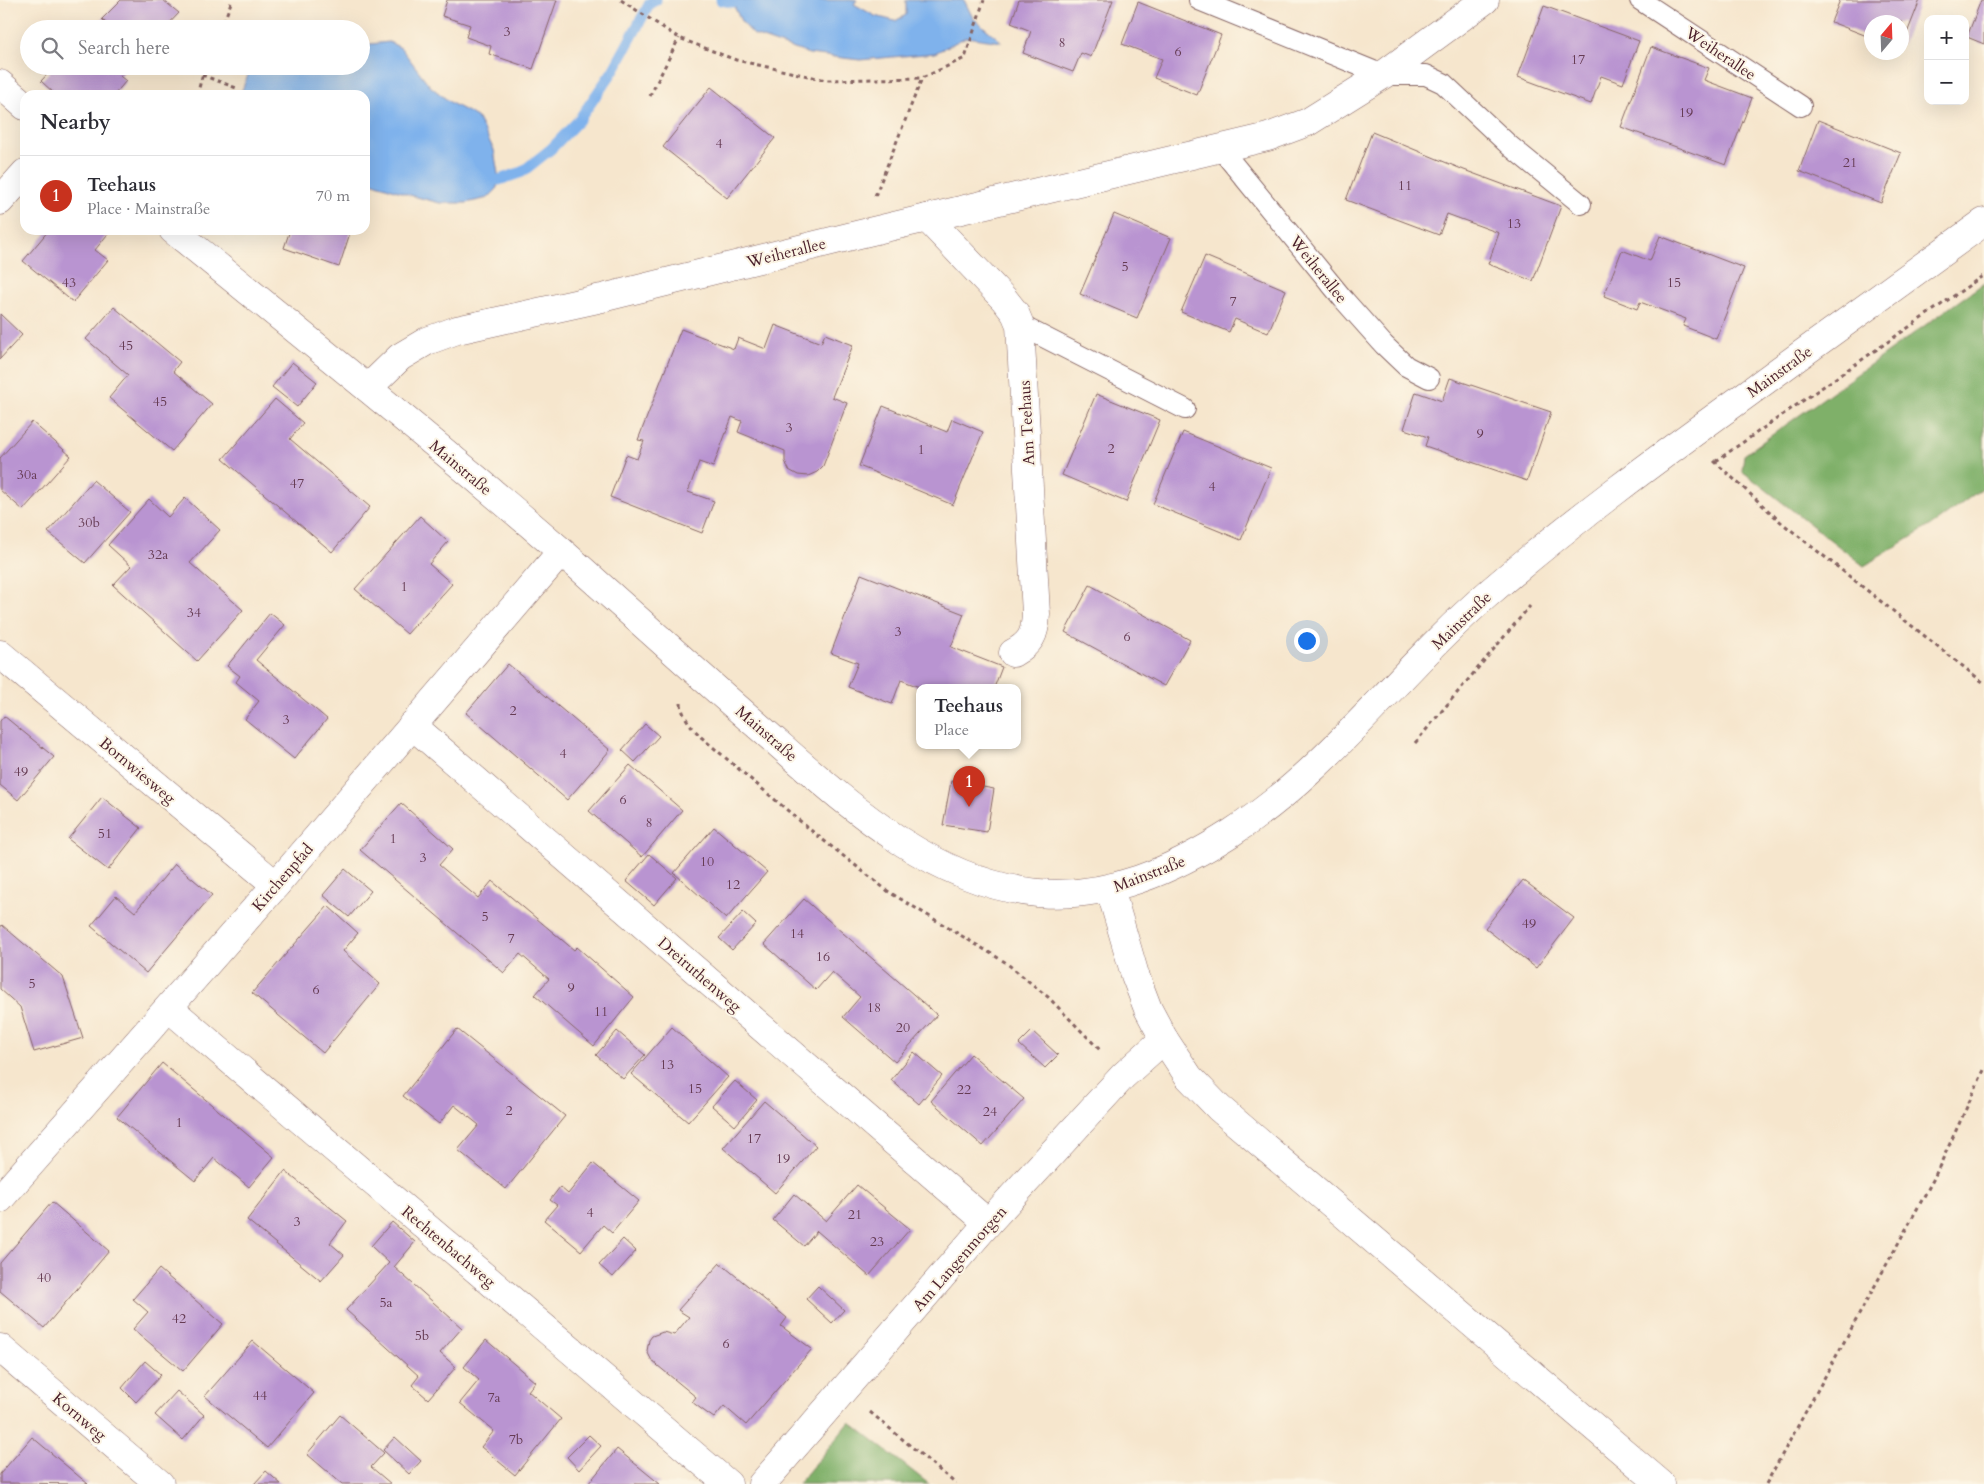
<!DOCTYPE html>
<meta charset="utf-8">
<style>
body{margin:0;font-family:Cardo,serif;background:#f2f2f3;color:#2b2b33}
.controls{position:absolute;right:15px;top:15px;display:grid;overflow:hidden;border-radius:10px;box-shadow:0 5px 20px #0002}
.controls button{width:45px;height:45px;display:grid;place-items:center;padding:0;border:0;border-bottom:1px solid #e1e1e2;background:#fff;color:#2b2b33;font:25px sans-serif}
.compass{position:absolute;left:1864px;top:15px;width:45px;height:45px;border-radius:50%;background:#fff;box-shadow:0 5px 20px #0002;rotate:19deg}
.you{position:absolute;left:1306px;top:640px;width:18px;height:18px;margin:-12px;border:4px solid #fff;border-radius:50%;background:#1a73e8;box-shadow:0 0 0 8px #1a73e833}
.badge{display:grid;place-items:center;width:32px;height:32px;border-radius:50%;background:#c8321e;color:#fff;font-size:16px;font-weight:700}
.pin{position:absolute;translate:-50% -41px;filter:drop-shadow(0 1px 2px #0008)}
.pin::after{content:'';position:absolute;top:26px;width:18px;height:15px;background:inherit;clip-path:polygon(0 0,100% 0,50% 100%)}
.popup{position:absolute;left:916px;top:684px;width:105px;height:65px;box-sizing:border-box;display:grid;place-content:center;border-radius:10px;background:#fff;filter:drop-shadow(0 1px 4px #0005);font-size:16px;white-space:nowrap;color:#7c7c81}
.popup b{font-size:19px;color:#2b2b33}
.popup::after{content:'';position:absolute;left:50%;top:100%;margin-left:-10px;border:10px solid transparent;border-top-color:#fff}
.list{margin:0;padding:0;list-style:none}
h2{display:flex;justify-content:space-between;align-items:center;height:65px;margin:0;padding:0 20px;font-size:21px}
h2 small{font-size:16px;font-weight:400;color:#7c7c81}
.list li{display:grid;grid-template-columns:32px 1fr auto;gap:15px;align-items:center;box-sizing:border-box;height:80px;padding:0 20px;border-top:1px solid #e1e1e2}
.list b{display:block;font-size:19px;white-space:nowrap}
.list p{margin:0;font-size:16px;white-space:nowrap;color:#7c7c81}
.list em{font-size:16px;font-style:normal;color:#7c7c81}
.icon{flex:none;width:28px;height:28px;fill:none;stroke:currentColor;stroke-width:2;stroke-linecap:round;stroke-linejoin:round}
.map{position:relative;flex:none;width:1984px;height:1484px;overflow:hidden}
.search{position:absolute;background:#fff;box-shadow:0 5px 20px #0002;left:20px;top:20px;width:350px;height:55px;display:flex;align-items:center;gap:12px;box-sizing:border-box;padding:0 18px;border-radius:28px;color:#7c7c81;font-size:19px}
.panel{position:absolute;background:#fff;box-shadow:0 5px 20px #0002;left:20px;top:90px;width:350px;height:145px;border-radius:15px}
.map>svg:first-child{display:block}
.forest{fill:#7fb069;stroke:#64684a}
.water{fill:#7fb2ec;stroke:#64688c}
.lines{fill:none;stroke-linecap:round;stroke-linejoin:round}
.stream{stroke:#7fb2ec;stroke-width:11}
.building{fill:#b994d1}
.service-casing{stroke:#866564;stroke-width:22}
.minor-casing{stroke:#866564;stroke-width:29}
.secondary-casing{stroke:#866564;stroke-width:29}
.path{stroke:#866564;stroke-width:3;stroke-dasharray:4 4;stroke-linecap:butt}
.service{stroke:#fff;stroke-width:20}
.minor{stroke:#fff;stroke-width:28}
.secondary{stroke:#fff;stroke-width:28}
.labels{text-anchor:middle;stroke-width:4;stroke-linejoin:round;paint-order:stroke}
.number-label{font-size:14px;fill:#663c54}
.street-label{font-size:16px;fill:#4a1f2b;stroke:#fcf5e5}
</style>
<div class="map">
<svg width="1984" height="1484" viewBox="0 0 1984 1484">
<rect width="100%" height="100%" fill="#fcf5e5"/>
<filter id="ink" filterUnits="userSpaceOnUse"><feTurbulence type="fractalNoise" baseFrequency=".02" numOctaves="2"/><feDisplacementMap in="SourceGraphic" scale="10" xChannelSelector="R" yChannelSelector="G"/><feConvolveMatrix kernelMatrix="1 2 1 2 8 2 1 2 1" color-interpolation-filters="sRGB"/></filter>
<filter id="wash" filterUnits="userSpaceOnUse"><feTurbulence type="fractalNoise" baseFrequency=".0096" numOctaves="4" result="noise"/><feDisplacementMap in="SourceGraphic" scale="20" xChannelSelector="R" yChannelSelector="G"/><feGaussianBlur stdDeviation="1.12" result="paint"/><feColorMatrix in="noise" values="0 0 0 0 0 0 0 0 0 0 0 0 0 0 0 0 0 1.4 0 .05"/><feComposite in="paint" operator="in"/></filter>
<g filter="url(#wash)">
<rect width="100%" height="100%" fill="#f6e6cd"/>
<g class="forest">
<path d="M1984 283V487L1938 521 1864 566 1742 471 1744 455Z"/>
<path d="M850 1422 929 1484H798Z"/>
</g>
<g class="water">
<path d="M733 0H857L854 4 875 16 895 21 906 15V0H964L973 18 1002 42 966 37 935 53 860 60 809 54 754 35 741 21 732 2Z"/>
<path d="M389 42 401 48 430 86 451 103 477 117 494 150 499 180 496 190 488 198 466 203H440L413 196 365 180V95H240L248 75 256 66H361V45Z"/>
</g>
<g class="lines">
<g class="stream">
<path d="M721 0 732 2"/>
<path d="M499 180 522 172 551 149 578 121 613 71 650 3 656 0"/>
</g>
</g>
<g id="blocks">
<g class="building">
<path d="M121 0H163L179 13 164 29H112L102 19Z"/>
<path d="M447 0H557L533 69 489 54 491 46 466 37 470 25 442 16Z"/>
<path d="M1019 0H1113L1091 57 1081 53 1073 72 1023 53 1031 31 1011 23Z"/>
<path d="M1840 0H1920L1902 46V22H1872V38L1831 22Z"/>
<path d="M1981 0H1984V44L1967 37Z"/>
<path d="M1138 2 1221 35 1197 95 1154 78 1162 59 1122 44Z"/>
<path d="M1544 6 1639 41 1623 84 1601 76 1591 104 1518 77Z"/>
<path d="M1651 47 1709 68 1704 80 1752 98 1726 165 1621 127Z"/>
<path d="M55 66H129L120 76 126 81 114 95H56L41 81Z"/>
<path d="M711 87 775 138 727 198 663 147Z"/>
<path d="M1818 120 1901 153 1881 203 1799 171Z"/>
<path d="M1372 132 1464 170 1561 206 1533 281 1488 264 1499 233 1447 214 1439 235 1346 200Z"/>
<path d="M1114 214 1171 238 1137 318 1080 294Z"/>
<path d="M49 230H111L95 250 108 260 73 302 23 261Z"/>
<path d="M290 230H351L339 267 284 248Z"/>
<path d="M1660 236 1744 268 1716 339 1683 326 1686 319 1640 302 1637 309 1604 296 1622 250 1650 261Z"/>
<path d="M1205 256 1286 290 1268 333 1235 319 1229 332 1181 312Z"/>
<path d="M114 307 180 362 173 371 212 404 172 451 109 398 128 375 86 339Z"/>
<path d="M0 314 22 335 0 359Z"/>
<path d="M775 325 821 343 825 334 853 345 832 397 847 403 823 466 817 472 808 476 798 475 789 470 785 461V451L738 432 742 421 732 417 713 467 699 462 688 492 714 501 702 533 610 497 626 455 637 459 644 441 638 440 681 329 734 349 738 338 766 349Z"/>
<path d="M292 362 317 382 297 407 272 387Z"/>
<path d="M1450 378 1551 412 1527 481 1425 446 1428 437 1404 429 1416 392 1442 401Z"/>
<path d="M1096 394 1160 420 1126 502 1062 475Z"/>
<path d="M275 399 303 423 290 439 370 507 332 552 223 459Z"/>
<path d="M883 406 947 432 952 419 983 432 953 505 859 466Z"/>
<path d="M32 422 71 456 23 510 0 490V458Z"/>
<path d="M1183 432 1271 468 1241 540 1153 504Z"/>
<path d="M93 480 130 512 85 563 48 532Z"/>
<path d="M185 498 220 530 190 563 243 610 197 661 113 585 131 566 108 545 149 499 168 517Z"/>
<path d="M420 516 448 542 429 564 452 584 407 634 355 589Z"/>
<path d="M861 574 964 614 951 647 1002 667 994 688H922L901 680 892 704 848 687 858 663 831 653Z"/>
<path d="M1090 585 1190 640 1164 686 1065 632Z"/>
<path d="M270 613 285 625 256 660 327 719 294 759 245 719 259 701 236 682 240 676 227 666Z"/>
<path d="M508 664 610 750 567 800 466 713Z"/>
<path d="M4 716 54 757 18 800 0 785V721Z"/>
<path d="M645 724 659 736 635 762 622 750Z"/>
<path d="M630 765 682 810 642 857 589 811Z"/>
<path d="M951 781 994 789 987 832 943 825Z"/>
<path d="M102 797 141 828 108 870 68 839Z"/>
<path d="M401 803 453 849 439 865 478 898 492 881 574 950 577 947 634 997 594 1046 535 995 549 979 520 954 504 973 360 850Z"/>
<path d="M714 827 767 872 726 919 674 873Z"/>
<path d="M649 854 677 878 654 905 626 881Z"/>
<path d="M175 864 212 895 146 973 91 926 116 896 135 912Z"/>
<path d="M345 869 371 891 349 917 323 895Z"/>
<path d="M1523 880 1574 918 1536 968 1485 928Z"/>
<path d="M804 899 937 1015 895 1062 843 1017 860 997 832 972 816 990 764 944Z"/>
<path d="M328 906 358 933 343 951 380 984 323 1053 252 993Z"/>
<path d="M743 912 756 924 732 950 719 938Z"/>
<path d="M2 925 63 977 83 1038 34 1052 20 1007 0 989V928Z"/>
<path d="M672 1027 728 1077 688 1122 631 1074Z"/>
<path d="M457 1029 565 1116 506 1189 458 1150 479 1125 454 1105 439 1124 403 1096Z"/>
<path d="M617 1031 645 1055 623 1079 596 1055Z"/>
<path d="M1032 1031 1058 1055 1045 1068 1019 1044Z"/>
<path d="M914 1052 942 1076 919 1104 891 1080Z"/>
<path d="M971 1054 1024 1099 983 1146 931 1101Z"/>
<path d="M162 1063 274 1157 249 1187 214 1158 195 1181 117 1117Z"/>
<path d="M735 1081 757 1100 735 1126 712 1106Z"/>
<path d="M764 1101 816 1146 775 1193 723 1148Z"/>
<path d="M593 1163 639 1201 612 1233 603 1225 581 1251 544 1220 557 1205 550 1200 560 1187 568 1194Z"/>
<path d="M285 1171 347 1221 330 1243 344 1255 321 1281 247 1220Z"/>
<path d="M857 1185 910 1229 869 1276 817 1231 804 1246 773 1220 794 1194 826 1221Z"/>
<path d="M52 1202 109 1251 44 1328 0 1291V1263Z"/>
<path d="M392 1222 415 1242 394 1267 462 1328 440 1353 456 1367 428 1399 412 1385 419 1376 346 1310 389 1263 371 1246Z"/>
<path d="M623 1239 636 1251 613 1277 599 1265Z"/>
<path d="M720 1263 787 1318 781 1326 812 1349 746 1425 724 1406 714 1418 704 1411 692 1402 696 1397 652 1361 647 1351 649 1340 652 1336 663 1332 674 1335 689 1317 678 1310Z"/>
<path d="M159 1269 223 1324 183 1371 133 1329 148 1312 133 1299Z"/>
<path d="M818 1286 844 1310 832 1323 806 1299Z"/>
<path d="M486 1340 535 1382 528 1391 561 1419 515 1475 481 1447 494 1431 460 1403 479 1380 464 1367Z"/>
<path d="M253 1341 314 1393 267 1448 205 1396Z"/>
<path d="M145 1361 161 1375 136 1402 122 1388Z"/>
<path d="M177 1391 204 1415 183 1440 155 1415Z"/>
<path d="M340 1415 384 1453 371 1467 391 1484H342L307 1454Z"/>
<path d="M589 1435 601 1446 579 1470 567 1457Z"/>
<path d="M32 1437 88 1484 0 1483V1474Z"/>
<path d="M395 1437 421 1461 409 1474 383 1450Z"/>
<path d="M617 1449 660 1484H588Z"/>
<path d="M266 1471 281 1484H254Z"/>
</g>
</g>
</g>
<g filter="url(#ink)">
<use href="#blocks" fill-opacity="0" stroke="#866564" stroke-width="1"/>
<g class="lines">
<g class="service-casing">
<g id="service">
<path d="M1199 0 1383 75H1426L1443 83 1510 146 1581 204"/>
<path d="M1640 0 1801 106"/>
<path d="M1220 148 1344 300 1384 345 1406 366 1429 378"/>
<path d="M1020 325 1185 409"/>
</g>
</g>
<g class="minor-casing">
<g id="minor">
<path d="M0 201 25 173"/>
<path d="M927 218 1004 299 1015 313 1020 325 1036 614C1035 635 1031 643 1013 653"/>
<path d="M368 388 400 357 427 341 457 330 602 298 860 234 1268 137 1308 122 1383 75 1485 0"/>
<path d="M0 654 276 885"/>
<path d="M412 725 988 1223"/>
<path d="M169 1008 728 1484"/>
<path d="M0 1199 276 885 561 552"/>
<path d="M0 1348 160 1484"/>
<path d="M762 1484 988 1223 1123 1076 1164 1039"/>
</g>
</g>
<g class="secondary-casing">
<g id="secondary">
<path d="M0 84 25 106"/>
<path d="M173 230C304 336 434 441 561 551 627 609 691 668 758 726 839 796 926 882 1038 893 1108 899 1173 870 1231 833 1331 769 1400 669 1490 592 1571 522 1657 459 1743 397 1823 338 1904 280 1984 222"/>
<path d="M1110 889 1135 975 1148 1009 1164 1039 1189 1077 1219 1108 1661 1484"/>
</g>
</g>
<g class="path">
<path d="M621 0 679 38 736 60 826 80 922 78 965 58 984 0"/>
<path d="M221 29 232 0"/>
<path d="M202 75 239 89"/>
<path d="M197 95 205 66"/>
<path d="M650 96 679 38"/>
<path d="M875 196 922 78"/>
<path d="M1714 461 1782 523 1984 683"/>
<path d="M1716 461 1984 275"/>
<path d="M681 703C682 717 692 727 701 737L813 832 889 892 1005 962 1048 997 1101 1051"/>
<path d="M1415 743 1530 606"/>
<path d="M870 1412 956 1484"/>
<path d="M1766 1484 1933 1180 1984 1070"/>
</g>
<use href="#service" class="service"/>
<use href="#minor" class="minor"/>
<use href="#secondary" class="secondary"/>
</g>
</g>
<g class="labels">
<g class="number-label">
<text x="507" y="36">3</text>
<text x="1062" y="47">8</text>
<text x="1178" y="56">6</text>
<text x="1578" y="64">17</text>
<text x="1686" y="117">19</text>
<text x="719" y="148">4</text>
<text x="1850" y="167">21</text>
<text x="1405" y="190">11</text>
<text x="1514" y="228">13</text>
<text x="1125" y="271">5</text>
<text x="69" y="287">43</text>
<text x="1674" y="287">15</text>
<text x="1233" y="306">7</text>
<text x="126" y="350">45</text>
<text x="160" y="406">45</text>
<text x="789" y="432">3</text>
<text x="1480" y="438">9</text>
<text x="1111" y="453">2</text>
<text x="921" y="454">1</text>
<text x="27" y="479">30a</text>
<text x="297" y="488">47</text>
<text x="1212" y="491">4</text>
<text x="89" y="527">30b</text>
<text x="158" y="559">32a</text>
<text x="404" y="591">1</text>
<text x="194" y="617">34</text>
<text x="898" y="636">3</text>
<text x="1127" y="641">6</text>
<text x="513" y="715">2</text>
<text x="286" y="724">3</text>
<text x="563" y="758">4</text>
<text x="21" y="776">49</text>
<text x="623" y="804">6</text>
<text x="649" y="827">8</text>
<text x="105" y="838">51</text>
<text x="393" y="843">1</text>
<text x="423" y="862">3</text>
<text x="707" y="866">10</text>
<text x="733" y="889">12</text>
<text x="485" y="921">5</text>
<text x="1529" y="928">49</text>
<text x="797" y="938">14</text>
<text x="511" y="943">7</text>
<text x="823" y="961">16</text>
<text x="32" y="988">5</text>
<text x="571" y="992">9</text>
<text x="316" y="994">6</text>
<text x="874" y="1012">18</text>
<text x="601" y="1016">11</text>
<text x="903" y="1032">20</text>
<text x="667" y="1069">13</text>
<text x="695" y="1093">15</text>
<text x="964" y="1094">22</text>
<text x="509" y="1115">2</text>
<text x="990" y="1116">24</text>
<text x="179" y="1127">1</text>
<text x="754" y="1143">17</text>
<text x="783" y="1163">19</text>
<text x="590" y="1217">4</text>
<text x="855" y="1219">21</text>
<text x="297" y="1226">3</text>
<text x="877" y="1246">23</text>
<text x="44" y="1282">40</text>
<text x="386" y="1307">5a</text>
<text x="179" y="1323">42</text>
<text x="422" y="1340">5b</text>
<text x="726" y="1348">6</text>
<text x="260" y="1400">44</text>
<text x="494" y="1402">7a</text>
<text x="516" y="1444">7b</text>
</g>
<g class="street-label">
<text transform="translate(1721 53) rotate(34)" y="6">Weiherallee</text>
<text transform="translate(786 252) rotate(-14)" y="6">Weiherallee</text>
<text transform="translate(1319 269) rotate(51)" y="6">Weiherallee</text>
<text transform="translate(1779 371) rotate(-36)" y="6">Mainstraße</text>
<text transform="translate(1026 423) rotate(-93)" y="6">Am Teehaus</text>
<text transform="translate(461 467) rotate(40)" y="6">Mainstraße</text>
<text transform="translate(1461 620) rotate(-44)" y="6">Mainstraße</text>
<text transform="translate(767 733) rotate(41)" y="6">Mainstraße</text>
<text transform="translate(138 770) rotate(40)" y="6">Bornwiesweg</text>
<text transform="translate(1149 873) rotate(-21)" y="6">Mainstraße</text>
<text transform="translate(282 877) rotate(-49)" y="6">Kirchenpfad</text>
<text transform="translate(700 974) rotate(41)" y="6">Dreiruthenweg</text>
<text transform="translate(449 1246) rotate(40)" y="6">Rechtenbachweg</text>
<text transform="translate(959 1258) rotate(-49)" y="6">Am Langenmorgen</text>
<text transform="translate(80 1416) rotate(40)" y="6">Kornweg</text>
</g>
</g>
</svg>
<div class="controls">
<button>+</button>
<button>−</button>
</div>
<svg class="compass" viewBox="-18 -18 36 36"><path d="M0-13l5 13h-10z" fill="#e53935"/><path d="M0 13l5-13h-10z" fill="#7c7c81"/></svg>
<div class="you"></div>
<div class="pin badge" style="left:969px;top:807px">1</div>
<div class="popup"><b>Teehaus</b>Place</div>
<div class="search"><svg class="icon" aria-label="search" viewBox="0 0 24 24"><circle cx="10" cy="10" r="6"/><path d="M15 15l6 6"/></svg>Search here</div>
<section class="panel">
<h2>Nearby<small></small></h2>
<ul class="list">
<li><span class="badge">1</span><div><b>Teehaus</b><p>Place · Mainstraße</p></div><em>70 m</em></li>
</ul>
</section>
</div>
